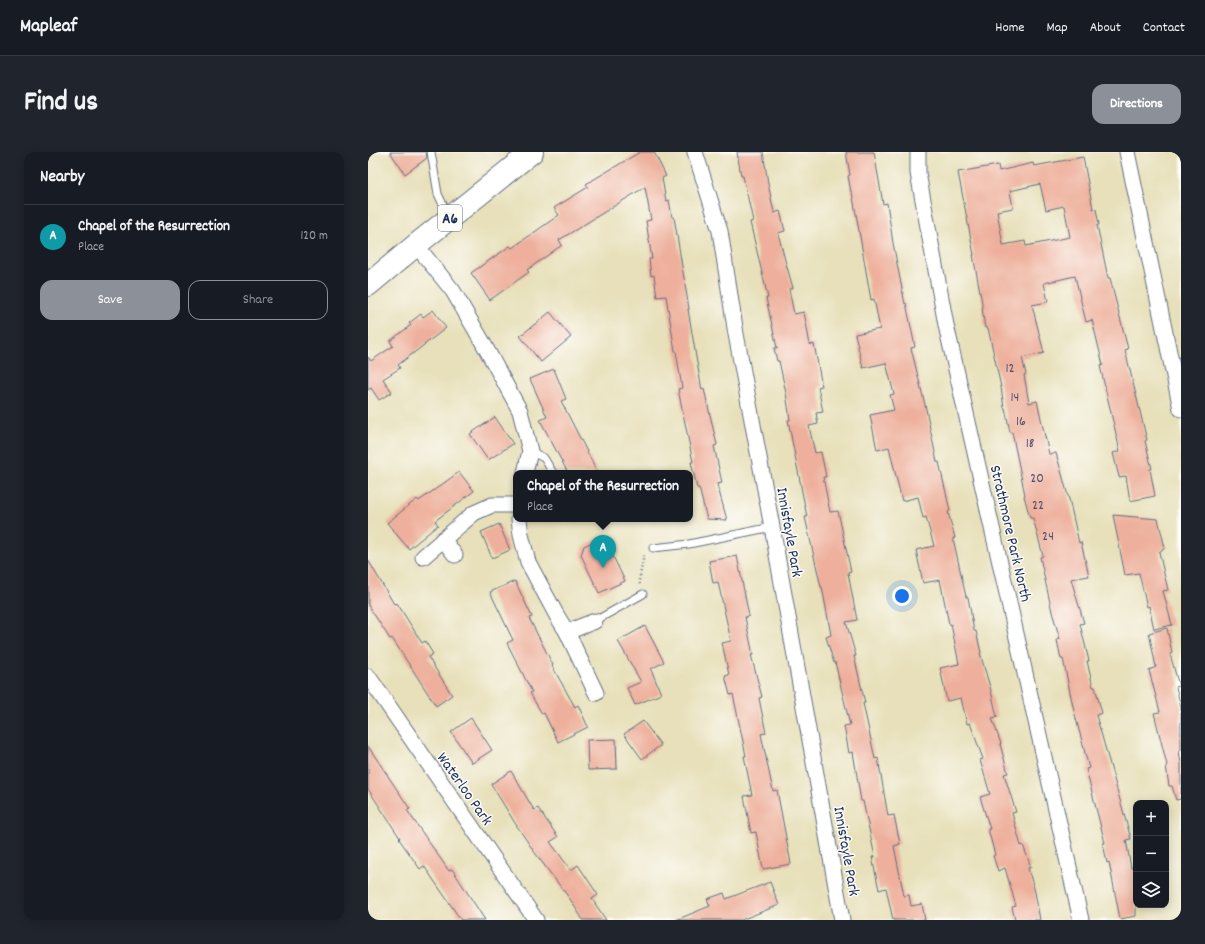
<!DOCTYPE html>
<meta charset="utf-8">
<style>
body{margin:0;font-family:Dekko,sans-serif;background:#20242c;color:#f1f3f6}
.controls{position:absolute;right:12px;bottom:12px;display:grid;overflow:hidden;border-radius:8px;box-shadow:0 2px 10px #0003}
.controls button{width:36px;height:36px;display:grid;place-items:center;padding:0;border:0;border-bottom:1px solid #363941;background:#171b24;color:#f1f3f6;font:20px sans-serif}
.you{position:absolute;left:534px;top:444px;width:14px;height:14px;margin:-10px;border:3px solid #fff;border-radius:50%;background:#1a73e8;box-shadow:0 0 0 6px #1a73e833}
.badge{display:grid;place-items:center;width:26px;height:26px;border-radius:50%;background:#8c9099;color:#fff;font-size:13px;font-weight:700}
.pin{position:absolute;translate:-50% -33px;filter:drop-shadow(0 1px 2px #0008)}
.pin::after{content:'';position:absolute;top:21px;width:14px;height:12px;background:inherit;clip-path:polygon(0 0,100% 0,50% 100%)}
.popup{position:absolute;left:145px;top:318px;width:180px;height:52px;box-sizing:border-box;display:grid;place-content:center;border-radius:8px;background:#171b24;filter:drop-shadow(0 1px 3px #0005);font-size:13px;white-space:nowrap;color:#9ea1a6}
.popup b{font-size:15px;color:#f1f3f6}
.popup::after{content:'';position:absolute;left:50%;top:100%;margin-left:-8px;border:8px solid transparent;border-top-color:#171b24}
.list{margin:0;padding:0;list-style:none}
h2{display:flex;justify-content:space-between;align-items:center;height:52px;margin:0;padding:0 16px;font-size:17px}
h2 small{font-size:13px;font-weight:400;color:#9ea1a6}
.list li{display:grid;grid-template-columns:26px 1fr auto;gap:12px;align-items:center;box-sizing:border-box;height:64px;padding:0 16px;border-top:1px solid #363941}
.list b{display:block;font-size:15px;white-space:nowrap}
.list p{margin:0;font-size:13px;white-space:nowrap;color:#9ea1a6}
.list em{font-size:13px;font-style:normal;color:#9ea1a6}
.actions{display:flex;gap:8px;padding:12px 16px}
.actions a{flex:1;padding:9px 0;border:1px solid #8c9099;border-radius:12px;text-align:center;font-size:14px;color:#8c9099}
.actions .main{background:#8c9099;color:#fff}
.icon{flex:none;width:22px;height:22px;fill:none;stroke:currentColor;stroke-width:2;stroke-linecap:round;stroke-linejoin:round}
.map{position:relative;flex:none;width:813px;height:768px;overflow:hidden;border-radius:12px}
header{display:flex;align-items:center;gap:24px;box-sizing:border-box;height:56px;padding:0 20px;background:#171b24;border-bottom:1px solid #363941}
header strong{font-size:19px}
nav{display:flex;gap:22px;margin-inline-start:auto;font-size:14px}
.intro{display:flex;align-items:center;justify-content:space-between;box-sizing:border-box;height:96px;padding:0 24px}
h1{margin:0;font-size:28px}
.button{padding:10px 18px;border-radius:12px;background:#8c9099;color:#fff;font-size:14px;font-weight:700}
main{display:flex;gap:24px;padding:0 24px}
aside{flex:1;background:#171b24;border-radius:12px;box-shadow:0 2px 10px #0003}
.map>svg:first-child{display:block}
.building{fill:#eeb09c;fill-rule:evenodd}
.lines{fill:none;stroke-linecap:round;stroke-linejoin:round}
.service-casing{stroke:#626d7e;stroke-width:9}
.minor-casing{stroke:#626d7e;stroke-width:17}
.primary-casing{stroke:#626d7e;stroke-width:24}
.path{stroke:#626d7e;stroke-width:2.5;stroke-dasharray:1 3;stroke-linecap:butt}
.service{stroke:#fff;stroke-width:7}
.minor{stroke:#fff;stroke-width:15}
.primary{stroke:#fff;stroke-width:22}
.labels{text-anchor:middle;stroke-width:3;stroke-linejoin:round;paint-order:stroke}
.number-label{font-size:14px;fill:#504f6e}
.shield{fill:#fdfcf7;stroke:#5f6c8c;stroke-width:1}
.shield-label{font-size:15px;font-weight:bold;fill:#1b2f5e}
.street-label{font-size:16px;fill:#1b2f5e;stroke:#fdfcf7}
</style>
<header>
<strong>Mapleaf</strong>
<nav><a>Home</a><a>Map</a><a>About</a><a>Contact</a></nav>
</header>
<div class="intro"><h1>Find us</h1><a class="button">Directions</a></div>
<main>
<aside>
<h2>Nearby<small></small></h2>
<ul class="list">
<li><span class="badge" style="background:#0f9aa8">A</span><div><b>Chapel of the Resurrection</b><p>Place</p></div><em>120 m</em></li>
</ul>
<div class="actions"><a class="main">Save</a><a>Share</a></div>
</aside>
<div class="map">
<svg width="813" height="768" viewBox="0 0 813 768">
<rect width="100%" height="100%" fill="#fdfcf7"/>
<filter id="ink" filterUnits="userSpaceOnUse"><feTurbulence type="fractalNoise" baseFrequency=".025" numOctaves="2"/><feDisplacementMap in="SourceGraphic" scale="8" xChannelSelector="R" yChannelSelector="G"/><feConvolveMatrix kernelMatrix="1 2 1 2 8 2 1 2 1" color-interpolation-filters="sRGB"/></filter>
<filter id="wash" filterUnits="userSpaceOnUse"><feTurbulence type="fractalNoise" baseFrequency=".012" numOctaves="4" result="noise"/><feDisplacementMap in="SourceGraphic" scale="16" xChannelSelector="R" yChannelSelector="G"/><feGaussianBlur stdDeviation="0.9" result="paint"/><feColorMatrix in="noise" values="0 0 0 0 0 0 0 0 0 0 0 0 0 0 0 0 0 1.4 0 .05"/><feComposite in="paint" operator="in"/></filter>
<g filter="url(#wash)">
<rect width="100%" height="100%" fill="#e7e0ba"/>
<g id="blocks">
<g class="building">
<path d="M22 0H58L59 6 37 22Z"/>
<path d="M272 0H286L298 24 294 26 298 49 301 48 304 65H306L321 157H320L328 205 334 238 336 237 349 293 346 294 354 331 349 332 359 368 339 367 331 336H329L323 310H325L310 237 314 236 308 199H307L298 144 289 145 286 123 283 124 281 107H284L278 69 283 68 277 35 191 88 194 93 159 118 161 120 122 148 103 121 142 94 144 96 191 63 186 56 220 35 218 32Z"/>
<path d="M369 0H395L400 31 406 61 412 59 417 79 410 81 417 108 425 136 421 137 426 162 436 160 442 193 446 192 454 234 450 235 455 260 448 261 450 272 441 274 447 301 453 300 458 325H455L462 360 470 359 483 420 480 421 489 468 478 470 488 504H486L497 551H495L507 607 510 606 520 664 526 663 532 692 526 694 536 744 541 743 543 754 554 752 557 768H525L518 736 511 738 504 705H507L495 649H493L485 600 481 601 476 574 482 573 467 510 466 511 458 485 463 483 454 435H453L437 365H439L420 268H422L418 241 411 209H409L406 196H409L398 146H400L382 70 385 69 375 24H373Z"/>
<path d="M478 0H506L515 52 519 51 525 91 537 152 538 151 547 195 543 196 558 257 569 310H571L582 359 580 360 587 386H585L598 445H600L606 479H608L613 501H612L622 535 629 565 624 566 633 592H632L640 621 636 622 648 660 644 661 653 694 655 693 663 715 660 716 667 740 672 768H647L644 755 648 754 637 716 630 719 625 704 627 703 620 677H622L612 645 622 642 612 608 615 607 602 571 599 572 593 546 579 549 572 516 591 512 583 472H581L572 428 555 431 548 398 566 394 558 365 555 366 550 345 534 349 521 295 509 298 502 263 526 258 522 243 526 242 518 211 495 216 487 182 512 177 506 147 503 148 490 73 484 40H483L480 24 482 23Z"/>
<path d="M715 5 725 57H728L731 73H729L740 126H742L760 197 757 198 779 288 777 289 784 317H782L787 344 762 349 758 324 751 325 745 301 752 299 732 214 735 213 724 168 718 170 707 124 676 131 680 150 664 153 676 201 654 206 658 222 656 223 661 251 669 249 681 302 688 301 702 351 711 391 713 390 721 424 703 427 716 471 712 472 721 509H719L725 535H727L734 561 728 563 763 687 758 688 763 716 768 715V764L752 767 741 710 739 711 735 691H737L718 617 721 616 706 559 695 507H693L689 488 692 487 684 460 672 405 675 404 665 366H662L656 344 657 343 644 280H642L637 256H636L633 235 620 176H617L614 156H615L605 103H606L590 20 630 13 631 19 665 11 666 14ZM672 32 678 58 696 54 702 85 658 94 657 89 635 93 629 59 645 56 642 39Z"/>
<path d="M65 158 78 176 30 213 32 216 15 227 24 240 11 248 3 236 0 238V205L3 209 25 194 22 189 43 173 41 171 53 162 55 165Z"/>
<path d="M182 160 203 185 173 210 152 184Z"/>
<path d="M186 217 198 247 193 249 230 321H200L172 268 179 265 162 227Z"/>
<path d="M127 265 145 292 120 308 102 282Z"/>
<path d="M91 320 106 339 67 369 70 373 41 397 19 371 49 347 51 349Z"/>
<path d="M745 363 790 367 797 396 791 400 800 438 795 439 804 473 786 477 781 454 779 455 771 421 757 423Z"/>
<path d="M131 372 142 398 124 406 113 380Z"/>
<path d="M229 388 239 392 257 429 231 441 213 403 216 394Z"/>
<path d="M369 404 381 464 377 465 385 503H383L394 545 391 546 398 581 393 582 405 639 409 638 423 712 395 717 388 680 383 681 376 644 384 643 376 604H378L365 542 362 543 357 524 361 523 354 491 363 489 350 430 345 431 341 409Z"/>
<path d="M0 408 26 452 29 451 54 491 57 489 65 502 60 505 84 543 68 554 24 486 22 487 0 453Z"/>
<path d="M147 429 164 465 161 466 185 513 184 514 207 555 210 553 220 575 190 590 176 561 174 562 162 541 164 540 139 491 145 488 122 440Z"/>
<path d="M277 474 296 510 283 517 293 542 267 553 259 536 273 530 250 489Z"/>
<path d="M799 476 804 501 802 502 811 534 808 535 813 555V598L811 599 813 611V647L808 648 804 634H801L798 614 799 613 786 561 792 560 781 518 788 515 781 481Z"/>
<path d="M103 566 124 598 104 611 83 580Z"/>
<path d="M275 569 293 593 274 607 256 582Z"/>
<path d="M248 587 249 617 220 618 219 588Z"/>
<path d="M0 594 42 657 39 658 45 667 81 719 84 717 117 768H93L56 714 52 717 31 687 32 686 0 637Z"/>
<path d="M143 619 166 658 170 656 190 685 182 690 203 718 210 713 230 743 224 747 238 768H215L202 747 167 701 147 671 123 632Z"/>
<path d="M402 730 411 753 373 768H308L342 754 339 747 356 741 358 747Z"/>
</g>
</g>
</g>
<g filter="url(#ink)">
<use href="#blocks" fill-opacity="0" stroke="#626d7e" stroke-width="1"/>
<g class="lines">
<g class="service-casing">
<g id="service">
<path d="M63 0 70 42 81 65"/>
<path d="M162 299 176 306 185 321"/>
<path d="M285 396 321 392 404 375"/>
<path d="M227 469 275 442"/>
</g>
</g>
<g class="minor-casing">
<g id="minor">
<path d="M327 0 352 79 368 182 404 375 474 768"/>
<path d="M550 0V21L578 173 713 768"/>
<path d="M759 0 813 257"/>
<path d="M48 93 85 139 114 189 152 259 162 299 157 321"/>
<path d="M151 367 153 383 160 410 189 464 199 480 228 541"/>
<path d="M75 387 87 403"/>
<path d="M55 405 106 361 124 353H148"/>
<path d="M199 480 227 469"/>
<path d="M0 524 168 768"/>
</g>
</g>
<g class="primary-casing">
<path id="primary" d="M0 133 48 93 164 0"/>
</g>
<path class="path" d="M272 432 271 429 276 403"/>
<use href="#service" class="service"/>
<use href="#minor" class="minor"/>
<use href="#primary" class="primary"/>
</g>
</g>
<g class="labels">
<g class="number-label">
<text x="642" y="220">12</text>
<text x="647" y="249">14</text>
<text x="653" y="273">16</text>
<text x="662" y="295">18</text>
<text x="669" y="330">20</text>
<text x="670" y="357">22</text>
<text x="680" y="388">24</text>
</g>
<rect class="shield" x="70" y="53" width="24" height="26" rx="3"/>
<g class="shield-label">
<text x="82" y="71">A6</text>
</g>
<g class="street-label">
<text transform="translate(423 380) rotate(80)" y="6">Innisfayle Park</text>
<text transform="translate(644 381) rotate(77)" y="6">Strathmore Park North</text>
<text transform="translate(98 636) rotate(55)" y="6">Waterloo Park</text>
<text transform="translate(480 699) rotate(80)" y="6">Innisfayle Park</text>
</g>
</g>
</svg>
<div class="controls">
<button>+</button>
<button>−</button>
<button><svg class="icon" aria-label="layers" viewBox="0 0 24 24"><path d="M12 4l9 5-9 5-9-5zM3 14l9 5 9-5"/></svg></button>
</div>
<div class="you"></div>
<div class="pin badge" style="left:235px;top:416px;background:#0f9aa8">A</div>
<div class="popup"><b>Chapel of the Resurrection</b>Place</div>
</div>
</main>
